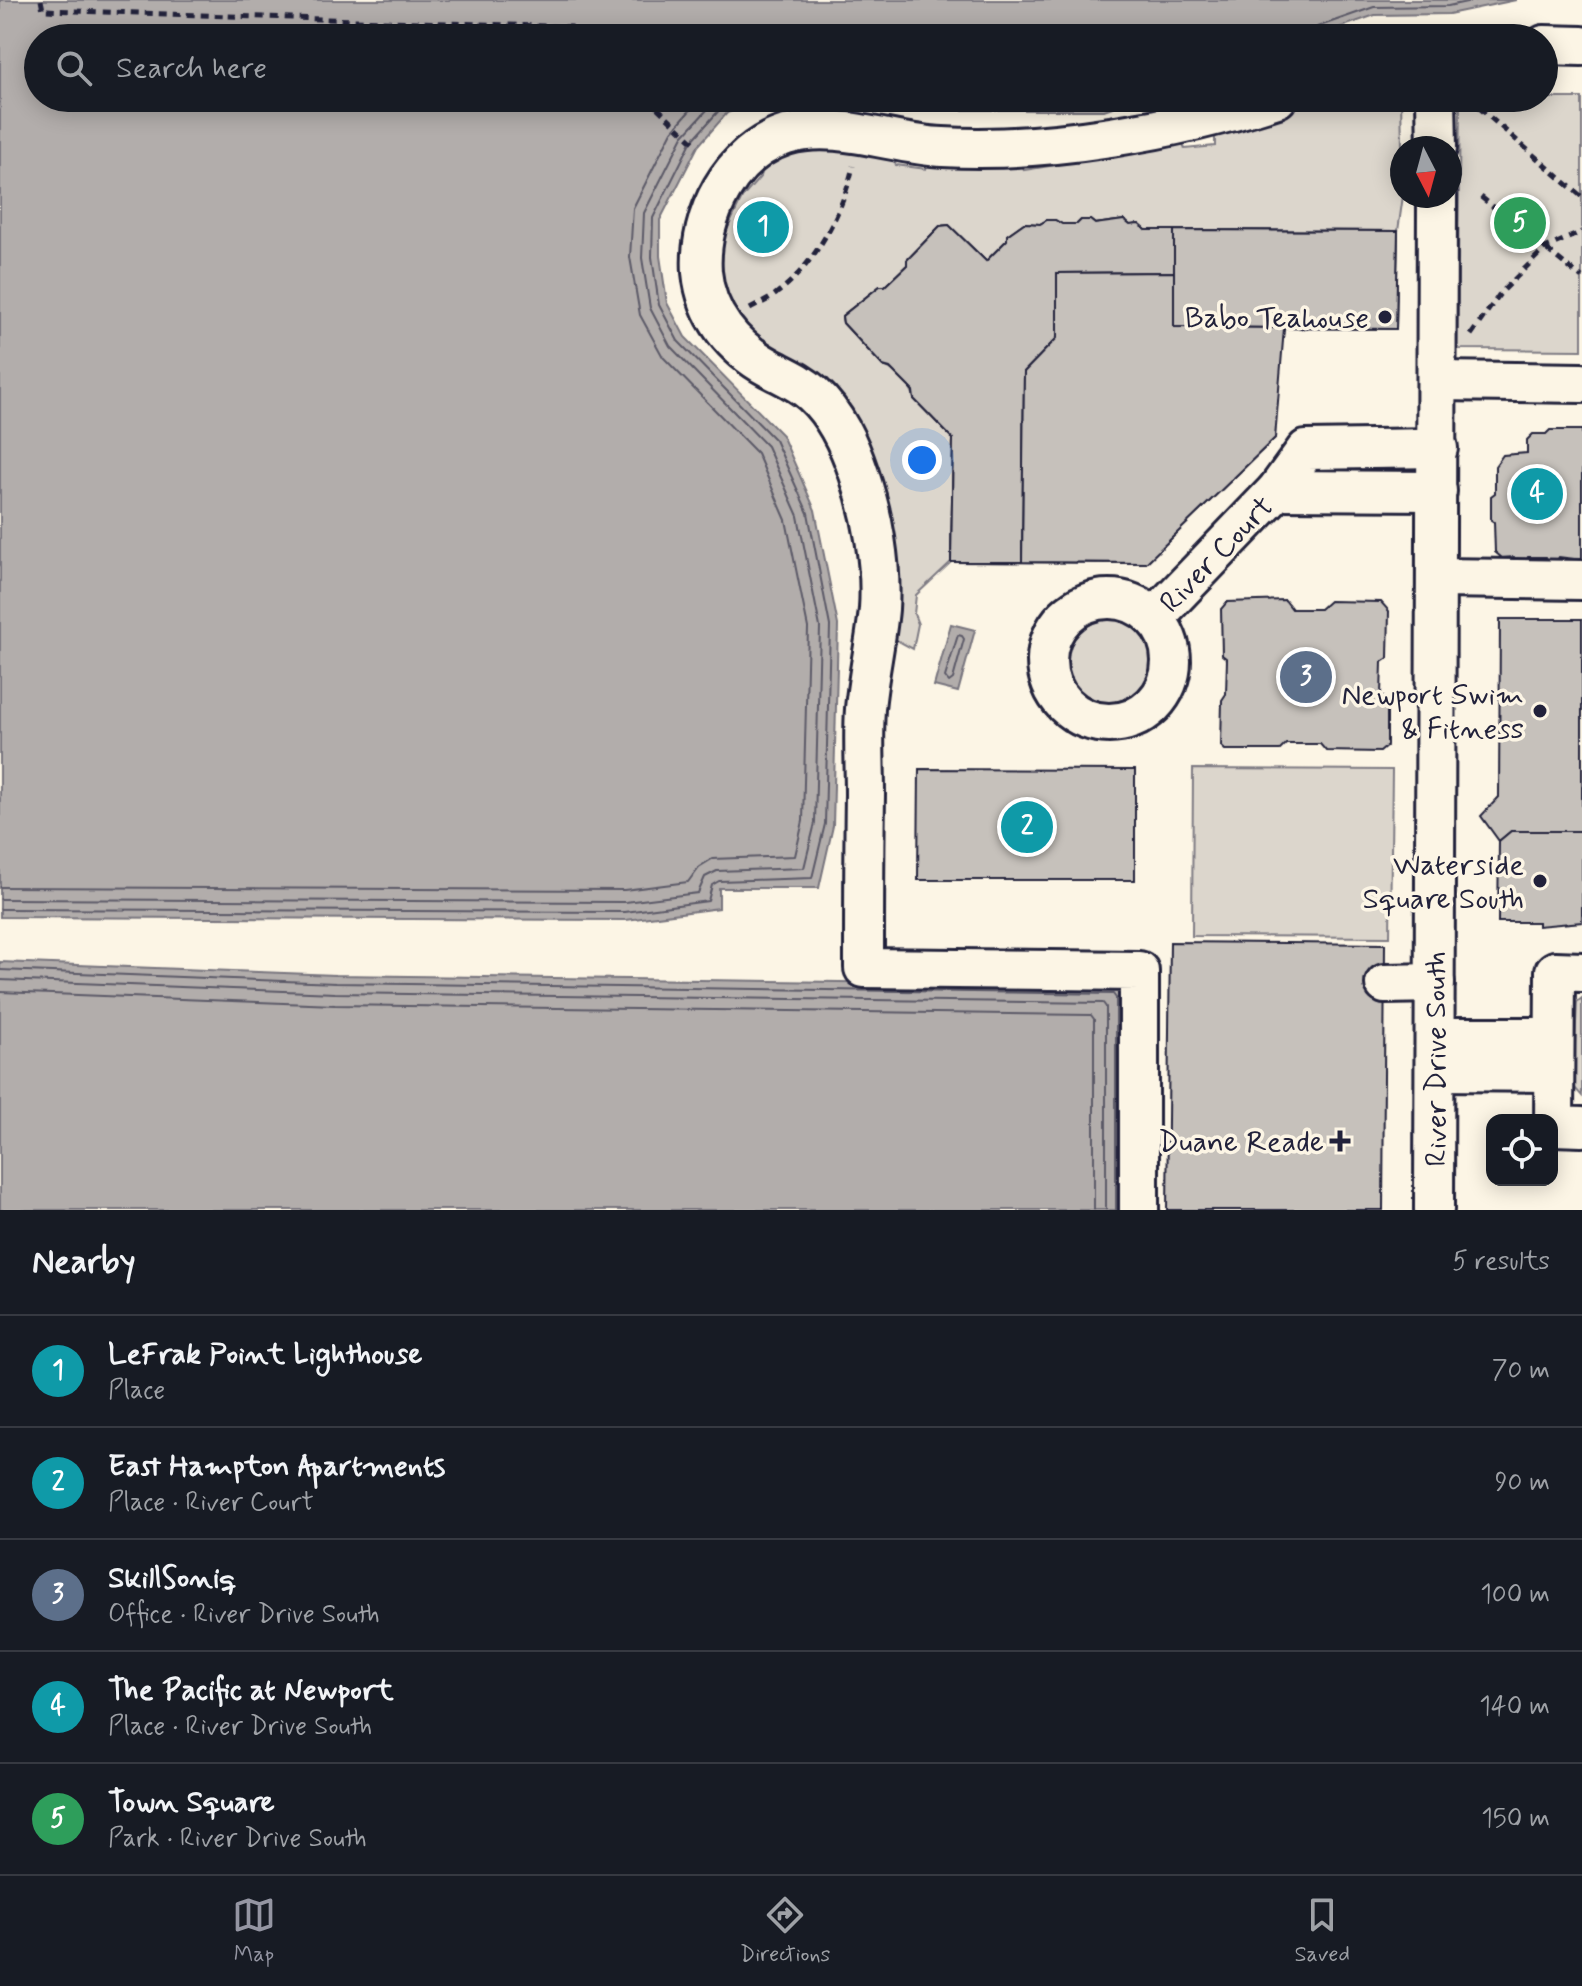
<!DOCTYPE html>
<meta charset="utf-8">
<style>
body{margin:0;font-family:Mynerve,sans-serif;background:#242831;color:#f1f3f6}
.controls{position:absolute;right:24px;bottom:24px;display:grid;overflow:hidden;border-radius:16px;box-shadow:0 4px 20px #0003}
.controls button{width:72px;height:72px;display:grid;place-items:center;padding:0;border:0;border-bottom:2px solid #363941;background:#171b24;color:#f1f3f6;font:40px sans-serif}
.compass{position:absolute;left:1390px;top:136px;width:72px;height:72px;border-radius:50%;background:#171b24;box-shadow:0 4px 20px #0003;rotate:174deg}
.you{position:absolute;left:922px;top:460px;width:28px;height:28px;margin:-20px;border:6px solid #fff;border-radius:50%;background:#1a73e8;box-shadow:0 0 0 12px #1a73e833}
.badge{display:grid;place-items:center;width:52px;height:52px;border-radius:50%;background:#9495a2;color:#fff;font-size:26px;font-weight:700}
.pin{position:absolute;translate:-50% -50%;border:4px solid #fff;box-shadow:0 2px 8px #0006}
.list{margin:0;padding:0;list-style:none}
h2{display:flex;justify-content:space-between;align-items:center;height:104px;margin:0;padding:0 32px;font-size:34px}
h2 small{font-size:26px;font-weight:400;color:#9ea1a6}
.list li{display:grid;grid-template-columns:52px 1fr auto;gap:24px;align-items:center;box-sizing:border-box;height:112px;padding:0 32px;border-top:2px solid #363941}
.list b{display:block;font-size:30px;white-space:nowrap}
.list p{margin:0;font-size:26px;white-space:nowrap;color:#9ea1a6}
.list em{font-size:26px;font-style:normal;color:#9ea1a6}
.icon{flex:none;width:44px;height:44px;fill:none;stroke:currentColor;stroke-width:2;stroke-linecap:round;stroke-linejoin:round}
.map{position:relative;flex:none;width:1582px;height:1210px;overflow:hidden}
.search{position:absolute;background:#171b24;box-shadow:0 4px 20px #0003;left:24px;right:24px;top:24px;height:88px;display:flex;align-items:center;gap:20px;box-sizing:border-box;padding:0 28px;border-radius:44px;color:#9ea1a6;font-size:30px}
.sheet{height:664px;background:#171b24}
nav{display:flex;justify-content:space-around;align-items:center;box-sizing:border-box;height:112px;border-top:2px solid #363941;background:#171b24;font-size:22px;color:#9ea1a6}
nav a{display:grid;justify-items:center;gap:4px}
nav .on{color:#9495a2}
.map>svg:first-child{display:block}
.green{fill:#dcd6cc;stroke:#7f7c84;stroke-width:2}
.water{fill:#b2adab;stroke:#78757e;stroke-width:2}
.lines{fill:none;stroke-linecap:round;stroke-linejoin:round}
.shore{stroke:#5c5a68;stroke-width:2}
.building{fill:#c6c1bb;stroke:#22223b;stroke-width:2}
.minor-casing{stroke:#22223b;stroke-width:44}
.path{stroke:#22223b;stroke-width:5;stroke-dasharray:8 6;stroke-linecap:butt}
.minor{stroke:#fcf5e5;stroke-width:38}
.poi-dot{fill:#22223b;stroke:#fcf5e5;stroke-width:3}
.labels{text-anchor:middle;stroke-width:7;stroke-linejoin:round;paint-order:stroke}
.poi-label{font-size:30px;fill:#22223b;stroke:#fcf5e5;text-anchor:end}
.street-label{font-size:30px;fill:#22223b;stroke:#fcf5e5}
</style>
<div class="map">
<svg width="1582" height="1210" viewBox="0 0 1582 1210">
<rect width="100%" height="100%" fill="#fcf5e5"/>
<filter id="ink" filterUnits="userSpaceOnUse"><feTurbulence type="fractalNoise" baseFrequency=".0125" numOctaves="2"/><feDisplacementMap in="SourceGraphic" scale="16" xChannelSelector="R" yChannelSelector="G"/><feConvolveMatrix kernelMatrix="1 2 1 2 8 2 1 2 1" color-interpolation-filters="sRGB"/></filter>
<g filter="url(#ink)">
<g class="green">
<path d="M1319 98H1401L1403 196 1398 231 1146 230 1139 225H1130L1124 220 1095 224 1090 220H1081L1077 224H1062L1055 220H1047L1040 224H1023L1007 235V240L986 261 949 225 940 226 907 260V265L885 286H880L842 316 843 323 883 366C895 369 913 386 914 399L953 439 951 562 916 595 914 614 918 624 913 649 889 636 882 495 751 337 724 295 721 250 726 232 742 198 761 176 767 158 823 146 892 156 896 165 926 169 928 161 1022 160 1024 170 1055 165 1058 156 1182 141 1185 149 1215 146V134L1304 105Z"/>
<path d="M1460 98H1582V350L1457 349Z"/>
<circle cx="1112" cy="665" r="46"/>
<path d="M1193 769 1392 770 1390 937 1192 936Z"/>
<path d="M1582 998V1096L1573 1086 1577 1002Z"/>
</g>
<g class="water">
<path d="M0 0H1516L1449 14 1375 15 1310 38H38V98H777L750 103 727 113 698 146 660 220V256L667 303 685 337 782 435 815 510 838 625 833 826 819 888H719V908L626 920 0 917Z"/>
<path d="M804 98H1138L1104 110H948Z"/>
<path d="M951 624 975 630 958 692 934 686Z"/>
<path d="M0 962 336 975 1124 986V1210H0Z"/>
</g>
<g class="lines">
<g class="shore">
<path d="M1312 38 1313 32 1317 27 1374 7 1448 6 1476 0"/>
<path d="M891 98 948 102H1102L1114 98"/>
<path d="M958 635 962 636 964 639 953 679 949 682 945 677Z"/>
<path d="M0 887 624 890 688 882 699 867 712 859 795 856 803 821 808 628 786 520 757 453 663 357 640 315 630 257 633 208 672 131 701 98"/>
<path d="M0 899 625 902 698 893 705 877 717 871 804 868 815 823 820 627 798 516 767 446 670 346 650 308 642 258 644 213 683 136 718 98"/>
<path d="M0 909 625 912 708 901 712 885 719 881 812 878 825 824 830 626 808 513 775 440 678 341 659 305 652 257 653 218 691 142 722 107 742 98"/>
<path d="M0 970 336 983 1113 994 1116 998V1210"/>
<path d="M0 980 335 993 1103 1003 1106 1007V1210"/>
<path d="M0 992 335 1005 1091 1015 1094 1019V1210"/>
</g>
</g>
<g class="building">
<circle cx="763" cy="226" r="11"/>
<path d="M1047 220H1055L1062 224H1077L1081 220H1090L1095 224 1124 220 1130 225 1139 224 1146 230 1398 231 1396 329 1284 328 1277 377 1275 438 1146 563 951 562 953 439 914 399 913 391 890 368 883 366 843 323 842 316 880 286H885L907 265V260L940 226 949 225 986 261 1007 240V235L1024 223 1040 224Z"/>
<path d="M1047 220H1055L1062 224H1077L1081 220H1090L1095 224 1124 220 1130 225 1139 224 1146 230H1174V272L1057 273V338L1024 372 1022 562H951L953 439 914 399 913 391 890 368 883 366 843 323 842 316 880 286H885L907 265V260L940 226 949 225 986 261 1007 240V235L1024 223 1040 224Z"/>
<path d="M1174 230 1398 231 1396 329 1174 327Z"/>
<path d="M1174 272V327L1284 328 1275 438 1146 563 1022 562 1024 372 1057 338V273Z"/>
<path d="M1550 430H1582V560L1559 557 1556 562H1549L1546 557H1528L1525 562H1517L1514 557 1502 558 1495 552 1494 522 1491 520V496L1495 493V466L1503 455 1527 453V440L1533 434H1546Z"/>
<path d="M1285 600 1292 609H1320L1329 601 1381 602 1389 611 1388 658 1382 662 1381 695 1387 700V746L1380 752 1326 751 1320 744H1286L1280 750H1225L1221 746 1222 700 1226 694 1227 659 1222 655 1221 609 1227 602Z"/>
<path d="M1500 619H1582V831H1511L1499 841 1481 816 1499 797Z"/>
<path d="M919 769 1135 770V880H918Z"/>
<path d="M1511 831H1582V922L1538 926V922H1498L1499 841Z"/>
<path d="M1170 942 1385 944 1383 1210H1167Z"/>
</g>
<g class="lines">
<g class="minor-casing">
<g id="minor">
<path d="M1544 45 1582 46"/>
<path d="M1436 98 1437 148"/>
<path d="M1438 381 1582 383"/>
<path d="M1277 490 1437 491"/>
<path d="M1437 578 1582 580"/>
<circle cx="1109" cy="661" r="62"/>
<path d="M1154 618 1277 490 1306 450 1438 448"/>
<path d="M1582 972 1555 971 1554 1126 1582 1127"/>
<path d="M1385 984 1435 983"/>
<path d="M1435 1037H1554"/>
<path d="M1435 1071 1554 1072"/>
<path d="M1139 1210V971L864 968C864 911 864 853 865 795 865 767 863 737 865 709 868 675 876 642 879 609 882 565 873 515 859 474 849 444 836 415 813 394 800 382 785 376 770 368 733 348 706 315 702 272 698 216 731 152 786 135 837 120 892 145 943 147 1048 153 1178 130 1277 98"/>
<path d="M1434 1210 1437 196"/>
</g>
</g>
<g class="path">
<path d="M41 0 43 10 573 27 584 38"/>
<path d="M647 98 698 146"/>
<path d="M1469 99 1582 197"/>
<path d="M1481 197 1582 278"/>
<path d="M750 309C759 304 769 300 777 293 815 265 843 212 853 166"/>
<path d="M1471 335 1499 295 1545 248 1582 232"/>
</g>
<use href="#minor" class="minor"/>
</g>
</g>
<g class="poi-dot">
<circle cx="1385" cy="317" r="8"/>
<circle cx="1540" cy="711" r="8"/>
<circle cx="1540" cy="881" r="8"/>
<path d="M1336 1129h8v8h8v8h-8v8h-8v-8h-8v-8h8z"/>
</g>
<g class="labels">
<g class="poi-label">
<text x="1369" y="327">Babo Teahouse</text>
<text x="1524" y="704">Newport Swim<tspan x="1524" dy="34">&amp; Fitness</tspan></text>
<text x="1524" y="874">Waterside<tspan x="1524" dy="34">Square South</tspan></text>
<text x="1324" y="1151">Duane Reade</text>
</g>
<g class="street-label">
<text transform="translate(1216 554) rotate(-46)" y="10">River Court</text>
<text transform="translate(1435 1059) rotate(-90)" y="10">River Drive South</text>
</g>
</g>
</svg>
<div class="controls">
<button><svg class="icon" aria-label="locate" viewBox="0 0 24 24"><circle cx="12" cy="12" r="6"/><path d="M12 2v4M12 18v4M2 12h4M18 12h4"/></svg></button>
</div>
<svg class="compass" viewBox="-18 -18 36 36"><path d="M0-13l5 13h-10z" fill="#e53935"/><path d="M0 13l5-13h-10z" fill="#9ea1a6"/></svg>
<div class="you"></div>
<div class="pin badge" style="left:763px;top:227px;background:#0f9aa8">1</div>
<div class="pin badge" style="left:1027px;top:827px;background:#0f9aa8">2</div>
<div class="pin badge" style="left:1306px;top:677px;background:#5c6f8a">3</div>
<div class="pin badge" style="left:1537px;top:494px;background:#0f9aa8">4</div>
<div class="pin badge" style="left:1520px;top:223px;background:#2e9e5b">5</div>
<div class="search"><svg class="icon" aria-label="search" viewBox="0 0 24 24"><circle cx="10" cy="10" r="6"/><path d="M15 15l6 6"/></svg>Search here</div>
</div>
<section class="sheet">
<h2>Nearby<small>5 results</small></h2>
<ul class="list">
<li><span class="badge" style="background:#0f9aa8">1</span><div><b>LeFrak Point Lighthouse</b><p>Place</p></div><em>70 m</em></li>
<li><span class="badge" style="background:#0f9aa8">2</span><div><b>East Hampton Apartments</b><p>Place · River Court</p></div><em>90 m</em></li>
<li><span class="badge" style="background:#5c6f8a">3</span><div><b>SkillSoniq</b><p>Office · River Drive South</p></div><em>100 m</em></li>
<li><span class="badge" style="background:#0f9aa8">4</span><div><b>The Pacific at Newport</b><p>Place · River Drive South</p></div><em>140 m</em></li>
<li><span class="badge" style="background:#2e9e5b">5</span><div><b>Town Square</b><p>Park · River Drive South</p></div><em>150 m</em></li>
</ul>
</section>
<nav>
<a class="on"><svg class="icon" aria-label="map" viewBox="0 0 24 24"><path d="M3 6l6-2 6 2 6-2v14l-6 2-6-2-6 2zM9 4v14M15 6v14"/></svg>Map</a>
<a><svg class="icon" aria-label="directions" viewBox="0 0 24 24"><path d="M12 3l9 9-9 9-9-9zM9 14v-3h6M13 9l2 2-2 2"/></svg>Directions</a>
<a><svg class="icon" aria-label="saved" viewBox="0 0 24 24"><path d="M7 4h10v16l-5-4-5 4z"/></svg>Saved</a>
</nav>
